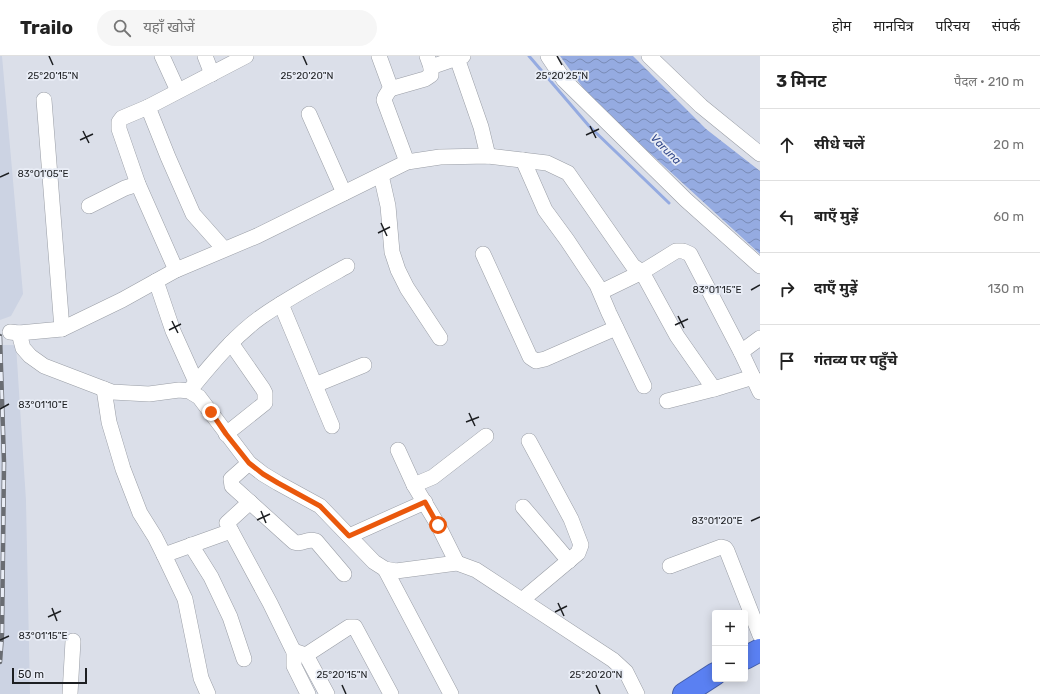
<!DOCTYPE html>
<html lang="hi">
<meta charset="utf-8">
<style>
body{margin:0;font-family:Rubik,"Noto Sans Devanagari",sans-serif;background:#f6f6f6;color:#222}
.controls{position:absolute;right:12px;bottom:12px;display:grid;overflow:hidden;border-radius:4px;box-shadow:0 2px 10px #0003}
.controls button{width:36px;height:36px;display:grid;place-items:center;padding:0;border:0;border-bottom:1px solid #e0e0e0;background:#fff;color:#222;font:20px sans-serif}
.scale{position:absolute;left:12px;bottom:10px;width:75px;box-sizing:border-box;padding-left:4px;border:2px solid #1d1f22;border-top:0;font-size:11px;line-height:14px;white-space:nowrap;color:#1d1f22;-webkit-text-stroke:3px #e9edf6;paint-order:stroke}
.stop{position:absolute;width:12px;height:12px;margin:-9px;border:3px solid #ea580c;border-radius:50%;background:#fff}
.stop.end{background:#ea580c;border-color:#fff;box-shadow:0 1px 4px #0008}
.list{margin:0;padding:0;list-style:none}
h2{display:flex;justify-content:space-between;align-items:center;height:52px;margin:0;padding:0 16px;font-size:17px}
h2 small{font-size:13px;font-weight:400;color:#767676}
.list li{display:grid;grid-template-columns:26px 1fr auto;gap:12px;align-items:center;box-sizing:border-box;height:72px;padding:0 16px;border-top:1px solid #e0e0e0}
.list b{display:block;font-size:15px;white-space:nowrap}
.list em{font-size:13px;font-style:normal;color:#767676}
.icon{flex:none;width:22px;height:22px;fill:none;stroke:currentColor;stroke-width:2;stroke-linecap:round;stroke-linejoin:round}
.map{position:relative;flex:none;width:760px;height:638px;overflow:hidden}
header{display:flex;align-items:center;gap:24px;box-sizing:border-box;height:56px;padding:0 20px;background:#fff;border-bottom:1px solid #e0e0e0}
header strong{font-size:19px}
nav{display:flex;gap:22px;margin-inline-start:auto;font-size:14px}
.search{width:280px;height:36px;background:#f6f6f6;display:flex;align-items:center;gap:10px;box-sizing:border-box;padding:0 14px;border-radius:22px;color:#767676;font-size:15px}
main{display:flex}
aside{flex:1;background:#fff}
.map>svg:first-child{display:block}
.built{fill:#ccd3e3}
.water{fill:url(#water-waves)}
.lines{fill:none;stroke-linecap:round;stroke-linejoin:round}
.stream{stroke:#95abe1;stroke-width:3}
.minor-casing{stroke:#9a9ea6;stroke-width:16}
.highway-casing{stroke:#455ea9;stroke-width:24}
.minor{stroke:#fff;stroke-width:15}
.highway{stroke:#5a80f2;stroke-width:22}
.rail-casing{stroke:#6a6d73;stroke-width:4.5}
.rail{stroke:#e9edf6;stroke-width:3;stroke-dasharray:9;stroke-linecap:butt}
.route{stroke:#ea580c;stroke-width:5}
.ticks{fill:none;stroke:#1d1f22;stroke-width:1.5}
.labels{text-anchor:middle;stroke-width:3.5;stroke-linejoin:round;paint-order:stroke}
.water-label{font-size:11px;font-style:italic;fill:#344a8c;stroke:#e9edf6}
.ticks-label{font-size:10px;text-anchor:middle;fill:#1d1f22;stroke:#e9edf6;stroke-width:3.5;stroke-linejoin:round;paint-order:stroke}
</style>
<header>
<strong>Trailo</strong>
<div class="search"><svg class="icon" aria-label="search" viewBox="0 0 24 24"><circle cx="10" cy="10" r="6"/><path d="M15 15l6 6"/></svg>यहाँ खोजें</div>
<nav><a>होम</a><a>मानचित्र</a><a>परिचय</a><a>संपर्क</a></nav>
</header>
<main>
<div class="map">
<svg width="760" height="638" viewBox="0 0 760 638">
<defs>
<pattern id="water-waves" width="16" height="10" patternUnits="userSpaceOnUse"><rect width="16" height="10" fill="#95abe1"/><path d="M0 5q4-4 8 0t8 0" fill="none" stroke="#798bb6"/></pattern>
</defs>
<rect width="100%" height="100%" fill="#dbdfe9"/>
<g class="built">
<path d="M0 0H2L23 238 11 260 0 264Z"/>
<path d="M0 289H16L26 445 30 638H0Z"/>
</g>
<path class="water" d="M560 0H633L706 73 760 115V198L591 43Z"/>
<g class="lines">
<path class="stream" d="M529 0 589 70 669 147"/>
<g class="minor-casing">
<g id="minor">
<path d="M162 0 178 35"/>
<path d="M205 0 212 18"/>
<path d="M379 0 390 30V33L385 41 384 44 407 106"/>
<path d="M548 0 564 24 686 144 760 210"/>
<path d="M649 0 701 50 760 98"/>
<path d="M457 2 481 71 488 100"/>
<path d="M431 11 463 0"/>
<path d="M390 33 425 23 431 19V11L427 0"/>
<path d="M44 44 62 273"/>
<path d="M309 58 344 137"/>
<path d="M523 104 545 154 567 184 597 229 609 257 644 330"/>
<path d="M381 119 388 150 392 196 398 214 407 232 440 282"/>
<path d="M138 128 119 73V66L122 62 148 51"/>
<path d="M89 150 125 132 138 128 176 214"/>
<path d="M224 193 193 158 168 101 148 51 246 0"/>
<path d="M483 198 530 301 536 305 545 303 616 272"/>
<path d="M156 225 173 275 196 326"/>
<path d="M607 233 642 216 677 280 714 333"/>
<path d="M281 248 332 370"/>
<path d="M10 276 19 277 62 273 122 244 176 214 257 180 407 106 440 101 488 100 547 107 568 117 633 210 642 216 676 195H683L690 198 741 296 760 336"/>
<path d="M19 277 23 292 30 300 44 310 112 336 149 338 179 334 189 335 199 341 249 407 263 418 278 427 320 450 374 506 385 513 396 515 457 507 476 514 613 604 626 616 637 638"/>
<path d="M741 296 760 282"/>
<path d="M315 329 364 309"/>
<path d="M104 333 109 366 123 413 140 457 155 481 164 499"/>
<path d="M189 335C211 309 233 281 261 261 288 242 318 226 347 210"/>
<path d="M667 345 714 333 753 321"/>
<path d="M226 378 265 347V337L263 333 231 287"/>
<path d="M398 394 414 429 438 469 457 507"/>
<path d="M249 407 231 423 232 430 294 486C304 489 305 482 316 485L344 518"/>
<path d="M414 429 433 421 486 380"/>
<path d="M250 446 227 467 229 471 270 547 292 592 294 595 306 599 327 638"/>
<path d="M523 451 569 505"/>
<path d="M349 480 425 446"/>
<path d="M191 489 211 521 230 561 244 603"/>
<path d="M670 510 721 491 725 492 727 495 760 579"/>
<path d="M385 513 451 638"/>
<path d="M522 544 578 497 581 489 571 463 529 385"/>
<path d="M294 595V610L308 638"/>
<path d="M306 599 349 571H355L391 638"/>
<path d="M70 638 73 585"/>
<path d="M208 638 201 622 185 543 164 499 231 475"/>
</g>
</g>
<g class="highway-casing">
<g id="highway">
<path d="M745 602 760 594"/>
<path d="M684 638 715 618"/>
</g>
</g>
<use href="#minor" class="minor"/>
<use href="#highway" class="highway"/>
<g class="rail-casing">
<path id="rail" d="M0 280 4 407 2 578 0 606"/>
</g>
<use href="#rail" class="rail"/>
</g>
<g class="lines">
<path class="route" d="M211 356 226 378 249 407 263 418 278 427 320 450 349 480 425 446 438 469"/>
</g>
<path class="ticks" d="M49 0 53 9M303 0 307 9M557 0 562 9M590 70 596 82M83 75 89 87M586 79 599 73M80 84 93 78M0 121 9 117M381 167 387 180M378 177 390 171M751 234 760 229M678 260 684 272M172 265 178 277M675 269 688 263M169 274 181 268M0 353 9 348M469 357 475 370M466 366 479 361M261 455 266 467M257 464 270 458M751 465 760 461M558 547 564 560M52 552 57 565M555 556 567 550M48 561 61 555M0 584 9 580M342 629 346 638M596 629 600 638"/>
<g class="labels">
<g class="water-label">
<text transform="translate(666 93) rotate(45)" y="4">Varuna</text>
</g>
</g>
<g class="ticks-label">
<text x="53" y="23">25°20'15"N</text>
<text x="307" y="23">25°20'20"N</text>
<text x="562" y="23">25°20'25"N</text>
<text x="43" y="121">83°01'05"E</text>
<text x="717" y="237">83°01'15"E</text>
<text x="43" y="352">83°01'10"E</text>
<text x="717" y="468">83°01'20"E</text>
<text x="43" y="583">83°01'15"E</text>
<text x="342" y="622">25°20'15"N</text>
<text x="596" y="622">25°20'20"N</text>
</g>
</svg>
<div class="controls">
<button>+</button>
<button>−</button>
</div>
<div class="scale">50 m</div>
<div class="stop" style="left:438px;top:469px"></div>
<div class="stop end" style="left:211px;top:356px"></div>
</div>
<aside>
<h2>3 मिनट<small>पैदल · 210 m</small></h2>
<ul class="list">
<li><svg class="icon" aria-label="ahead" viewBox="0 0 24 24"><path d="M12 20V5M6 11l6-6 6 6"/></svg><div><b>सीधे चलें</b></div><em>20 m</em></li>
<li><svg class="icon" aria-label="left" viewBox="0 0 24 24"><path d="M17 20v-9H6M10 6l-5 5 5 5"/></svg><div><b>बाएँ मुड़ें</b></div><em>60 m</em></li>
<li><svg class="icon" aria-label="right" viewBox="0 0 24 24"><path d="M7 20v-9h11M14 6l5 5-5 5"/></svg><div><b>दाएँ मुड़ें</b></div><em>130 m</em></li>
<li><svg class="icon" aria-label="arrive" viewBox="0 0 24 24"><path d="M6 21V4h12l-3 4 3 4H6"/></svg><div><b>गंतव्य पर पहुँचे</b></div></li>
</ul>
</aside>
</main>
